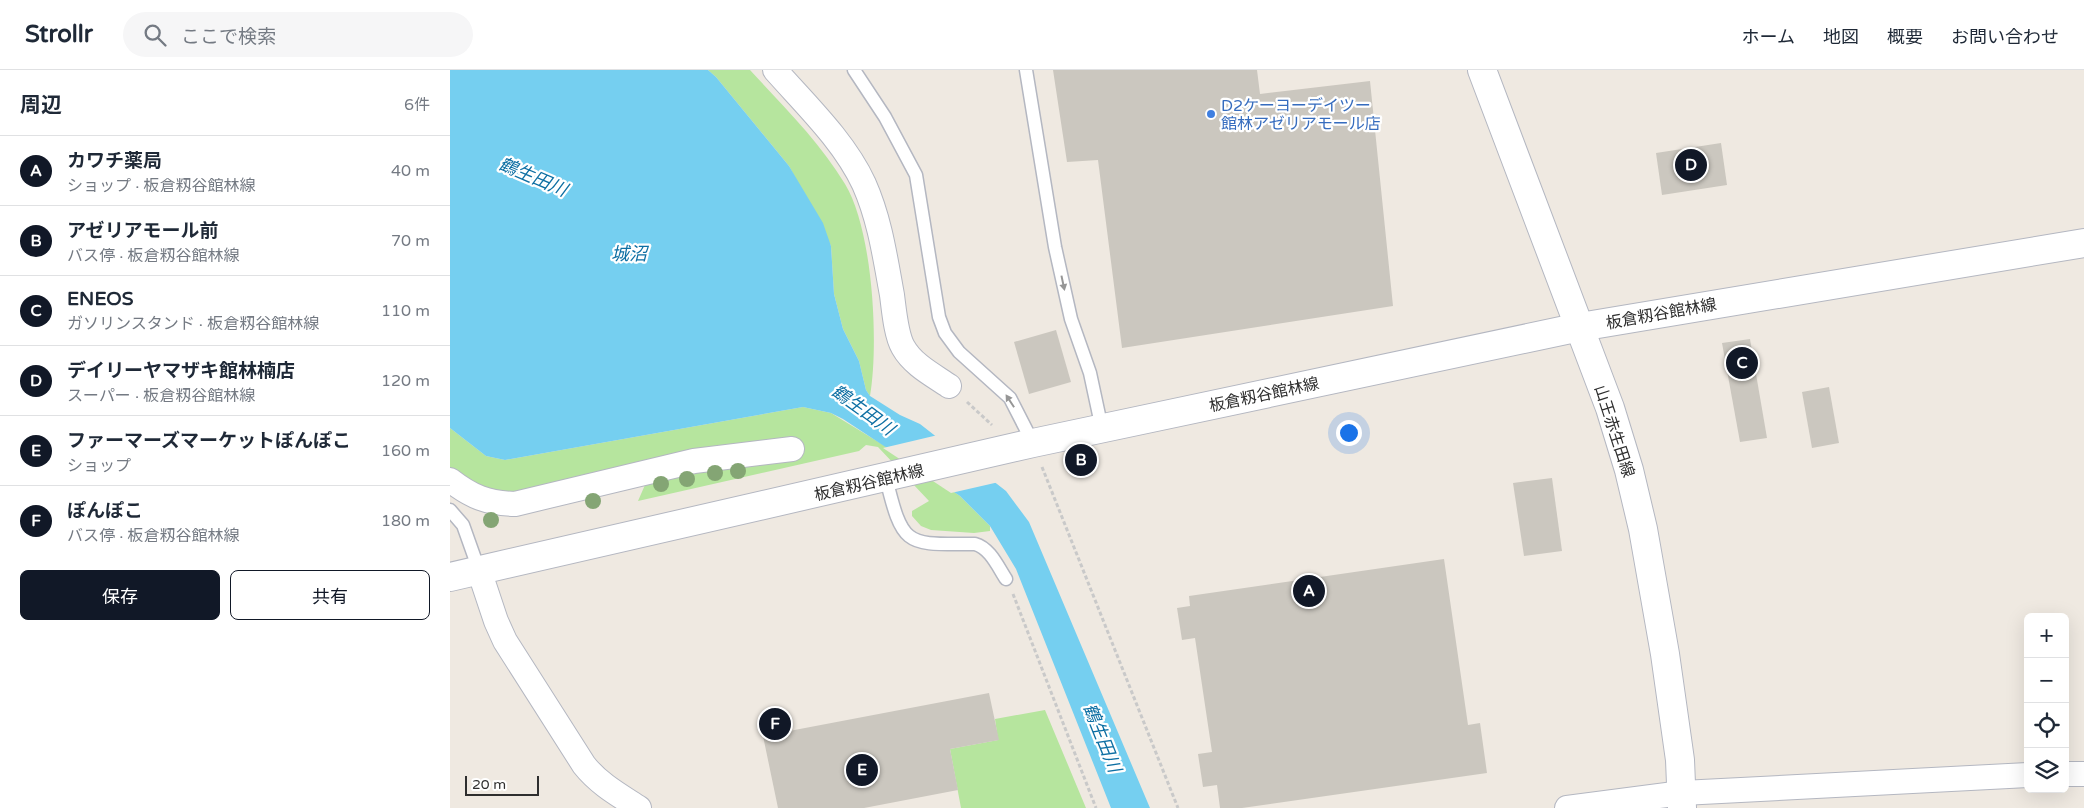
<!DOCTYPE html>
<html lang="ja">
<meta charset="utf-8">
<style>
body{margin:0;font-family:"Varela Round","Noto Sans JP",sans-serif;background:#f6f6f7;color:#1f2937}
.controls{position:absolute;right:15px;bottom:15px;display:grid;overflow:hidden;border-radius:8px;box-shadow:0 5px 20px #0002}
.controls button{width:45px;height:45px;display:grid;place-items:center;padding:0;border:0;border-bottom:1px solid #e0e1e3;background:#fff;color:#1f2937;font:25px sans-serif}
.scale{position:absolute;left:15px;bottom:12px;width:74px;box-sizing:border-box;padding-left:5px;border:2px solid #2e2e2e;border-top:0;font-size:14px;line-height:18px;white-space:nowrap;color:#2e2e2e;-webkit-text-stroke:4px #fff;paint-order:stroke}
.you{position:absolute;left:898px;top:362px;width:18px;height:18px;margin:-12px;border:4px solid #fff;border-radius:50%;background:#1a73e8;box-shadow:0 0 0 8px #1a73e833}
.badge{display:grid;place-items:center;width:32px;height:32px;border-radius:50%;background:#111827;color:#fff;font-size:16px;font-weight:700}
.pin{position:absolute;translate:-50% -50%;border:2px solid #fff;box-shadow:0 1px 5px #0006}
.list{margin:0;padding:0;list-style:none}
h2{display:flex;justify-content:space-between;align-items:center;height:65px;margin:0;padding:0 20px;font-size:21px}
h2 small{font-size:16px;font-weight:400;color:#747a83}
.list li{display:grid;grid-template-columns:32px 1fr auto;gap:15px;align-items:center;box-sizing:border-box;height:70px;padding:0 20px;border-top:1px solid #e0e1e3}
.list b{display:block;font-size:19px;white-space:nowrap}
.list p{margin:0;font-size:16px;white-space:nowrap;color:#747a83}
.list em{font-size:16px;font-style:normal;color:#747a83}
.actions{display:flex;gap:10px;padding:15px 20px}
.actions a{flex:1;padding:11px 0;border:1px solid #111827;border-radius:8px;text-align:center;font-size:18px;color:#111827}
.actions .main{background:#111827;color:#fff}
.icon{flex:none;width:28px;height:28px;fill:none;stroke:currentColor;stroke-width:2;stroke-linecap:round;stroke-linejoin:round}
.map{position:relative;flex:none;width:1634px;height:738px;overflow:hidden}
header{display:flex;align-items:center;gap:30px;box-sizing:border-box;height:70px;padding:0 25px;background:#fff;border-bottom:1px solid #e0e1e3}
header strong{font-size:24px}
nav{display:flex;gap:28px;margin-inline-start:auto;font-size:18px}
.search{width:350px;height:45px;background:#f6f6f7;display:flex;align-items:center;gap:12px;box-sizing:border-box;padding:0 18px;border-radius:28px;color:#747a83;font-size:19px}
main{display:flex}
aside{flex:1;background:#fff}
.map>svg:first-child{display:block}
.green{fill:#b6e59e}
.water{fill:#75cff0}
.pier{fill:#efe9e1}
.building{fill:#cbc7bf}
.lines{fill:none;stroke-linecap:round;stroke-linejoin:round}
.lane-casing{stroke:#b4b7c1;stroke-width:15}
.street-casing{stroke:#b4b7c1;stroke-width:26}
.secondary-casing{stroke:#b4b7c1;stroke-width:30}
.path{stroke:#c9c9c9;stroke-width:3;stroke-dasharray:4 2.5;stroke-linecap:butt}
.lane{stroke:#fff;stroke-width:12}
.street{stroke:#fff;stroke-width:24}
.secondary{stroke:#fff;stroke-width:28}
.tree{fill:#84a574}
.oneway{fill:#969696}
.shop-dot{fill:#3f7fe0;stroke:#fff;stroke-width:2}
.labels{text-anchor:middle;stroke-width:4.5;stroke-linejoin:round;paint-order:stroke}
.shop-label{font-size:16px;fill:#366cbe;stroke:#fff;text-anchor:start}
.street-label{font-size:16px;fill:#2e2e2e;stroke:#fff}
.water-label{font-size:18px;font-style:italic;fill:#0d6fa3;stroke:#fff}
</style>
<header>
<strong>Strollr</strong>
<div class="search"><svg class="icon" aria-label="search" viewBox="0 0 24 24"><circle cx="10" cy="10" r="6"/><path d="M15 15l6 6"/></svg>ここで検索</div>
<nav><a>ホーム</a><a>地図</a><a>概要</a><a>お問い合わせ</a></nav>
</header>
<main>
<aside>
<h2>周辺<small>6件</small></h2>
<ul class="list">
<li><span class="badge">A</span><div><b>カワチ薬局</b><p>ショップ · 板倉籾谷館林線</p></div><em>40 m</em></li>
<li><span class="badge">B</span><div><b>アゼリアモール前</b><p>バス停 · 板倉籾谷館林線</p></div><em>70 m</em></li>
<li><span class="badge">C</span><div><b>ENEOS</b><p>ガソリンスタンド · 板倉籾谷館林線</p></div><em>110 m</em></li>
<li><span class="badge">D</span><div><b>デイリーヤマザキ館林楠店</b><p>スーパー · 板倉籾谷館林線</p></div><em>120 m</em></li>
<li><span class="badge">E</span><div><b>ファーマーズマーケットぽんぽこ</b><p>ショップ</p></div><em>160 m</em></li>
<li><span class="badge">F</span><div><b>ぽんぽこ</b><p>バス停 · 板倉籾谷館林線</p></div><em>180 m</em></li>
</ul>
<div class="actions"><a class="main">保存</a><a>共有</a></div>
</aside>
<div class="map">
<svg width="1634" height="738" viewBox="0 0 1634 738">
<rect width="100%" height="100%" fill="#efe9e1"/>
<g class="green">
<path d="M258 0H300C333 36 370 72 395 114 423 160 429 274 420 326L416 320 409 291 393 259 384 224 381 176 339 96 266 7Z"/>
<path d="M353 337 381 343 453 387 510 426 540 456V461L524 463 481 460 471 456 462 446V441L479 431 428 377 416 375 409 381 188 431 198 408 75 423 31 422 0 400V358L36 386 55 390Z"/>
<path d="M595 640 636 738H511L500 679 548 670 545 649Z"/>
</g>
<path class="water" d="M0 0H258L266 7 339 96 373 153 381 176 384 224 393 259 409 291 416 320 420 326 450 345 470 354 556 421 579 452 700 738H661L566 499 540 456 510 426 393 349 381 343 353 337 55 390 36 386 0 358Z"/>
<path class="pier" d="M488 365 549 412 501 423 433 378Z"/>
<g class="building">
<path d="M603 0H807L810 24 920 11 943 236 672 278 648 90 617 92Z"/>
<path d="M1271 73 1277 115 1212 125 1206 83Z"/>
<path d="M606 260 621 312 579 324 564 272Z"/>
<path d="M1300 269 1317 368 1290 372 1272 273Z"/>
<path d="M1379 317 1389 373 1362 378 1352 322Z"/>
<path d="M1102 408 1112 481 1074 486 1063 413Z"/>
<path d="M994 489 1018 655 1030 653 1037 703 792 738H770L767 715 753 717 748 684 762 682 745 568 732 570 727 538 740 536 739 526Z"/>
<path d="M539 623 549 670 500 679 508 720 414 738H328L313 666Z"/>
</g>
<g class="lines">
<g class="lane-casing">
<g id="lane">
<path d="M404 0 435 47 466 105 489 247 495 263 509 282 560 328 583 373"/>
<path d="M576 0 605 177 621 249 640 303 652 359"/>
<path d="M436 408C453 479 457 474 525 474 540 478 548 497 556 509"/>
<path d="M0 440 13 455 29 500"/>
</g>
</g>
<g class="street-casing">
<g id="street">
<path d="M325 0C356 35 394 71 414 114 430 150 435 187 442 225 444 240 446 265 453 277 463 295 483 305 499 316"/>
<path d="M0 410C22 427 37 433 65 434L244 391 342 379"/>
<path d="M29 500 46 551 55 571 134 695C149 714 169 725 189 738"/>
<path d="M1615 704H1634"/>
<path d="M1117 738 1232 723 1578 705"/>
</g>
</g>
<g class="secondary-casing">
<g id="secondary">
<path d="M1032 0 1160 338 1179 400 1193 459 1215 584 1230 690 1232 738"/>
<path d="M0 507 583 373 1130 257 1634 173"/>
</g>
</g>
<g class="path">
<path d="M517 332 542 355"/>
<path d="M592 397 728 738"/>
<path d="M563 524 646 738"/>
</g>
<use href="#lane" class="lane"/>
<use href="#street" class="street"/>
<use href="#secondary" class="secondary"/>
</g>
<g class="tree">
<circle cx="288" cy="401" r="8"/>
<circle cx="265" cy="403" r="8"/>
<circle cx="237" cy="409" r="8"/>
<circle cx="211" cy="414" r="8"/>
<circle cx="143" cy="431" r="8"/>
<circle cx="41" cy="450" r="8"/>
</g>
<defs><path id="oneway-solid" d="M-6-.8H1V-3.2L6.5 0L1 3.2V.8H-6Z" transform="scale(1.25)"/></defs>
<g class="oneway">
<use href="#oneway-solid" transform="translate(613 213) rotate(78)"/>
<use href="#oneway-solid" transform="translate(560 331) rotate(-123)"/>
</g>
<circle class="shop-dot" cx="761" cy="44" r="5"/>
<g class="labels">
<g class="shop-label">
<text x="771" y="41">D2ケーヨーデイツー<tspan x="771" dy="18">館林アゼリアモール店</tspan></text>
</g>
<g class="street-label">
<text transform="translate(1211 243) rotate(-10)" y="6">板倉籾谷館林線</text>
<text transform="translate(814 324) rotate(-12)" y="6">板倉籾谷館林線</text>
<text transform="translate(1165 361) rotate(72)" y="6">山王赤生田線</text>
<text transform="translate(419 412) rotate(-13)" y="6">板倉籾谷館林線</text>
</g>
<g class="water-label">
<text transform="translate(83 107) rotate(23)" y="6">鶴生田川</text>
<text x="179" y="190">城沼</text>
<text transform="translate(413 340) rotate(36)" y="6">鶴生田川</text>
<text transform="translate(652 668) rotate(68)" y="6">鶴生田川</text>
</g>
</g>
</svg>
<div class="controls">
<button>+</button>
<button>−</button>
<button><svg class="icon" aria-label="locate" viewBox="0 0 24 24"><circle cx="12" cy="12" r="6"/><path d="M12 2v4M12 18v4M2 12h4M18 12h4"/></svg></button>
<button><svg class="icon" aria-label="layers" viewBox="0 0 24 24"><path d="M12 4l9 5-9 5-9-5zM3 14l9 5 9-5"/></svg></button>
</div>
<div class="scale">20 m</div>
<div class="you"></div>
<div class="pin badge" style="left:859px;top:521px">A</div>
<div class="pin badge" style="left:631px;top:390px">B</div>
<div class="pin badge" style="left:1292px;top:293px">C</div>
<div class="pin badge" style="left:1241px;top:95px">D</div>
<div class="pin badge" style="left:412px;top:700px">E</div>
<div class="pin badge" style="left:325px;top:654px">F</div>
</div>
</main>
